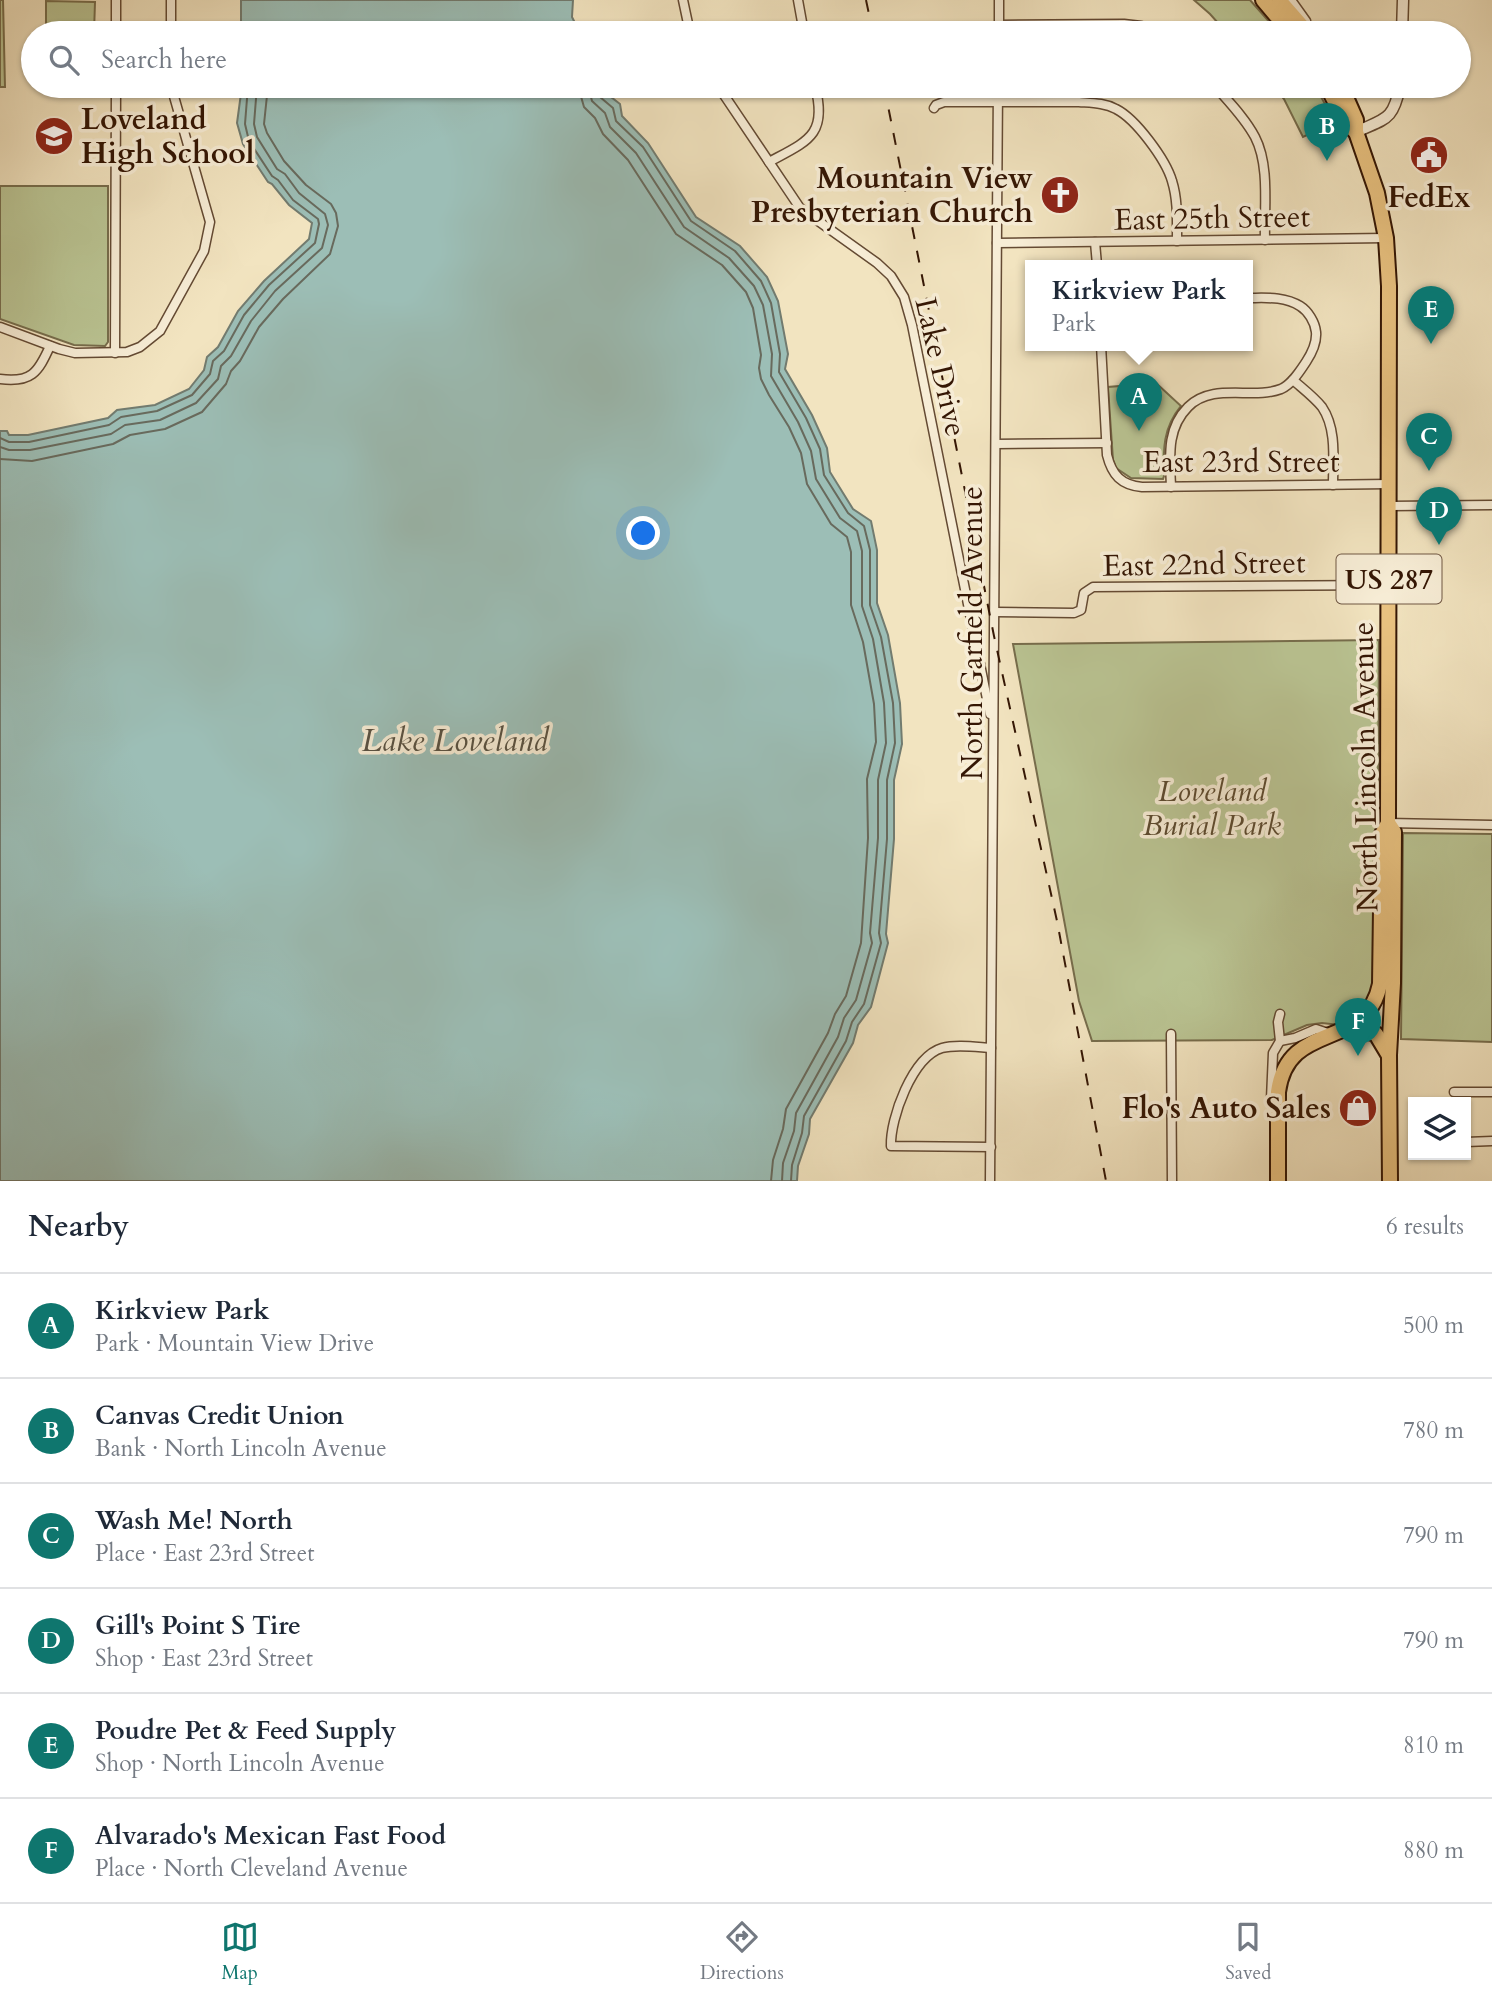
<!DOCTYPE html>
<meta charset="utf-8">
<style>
body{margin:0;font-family:Cardo,serif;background:#f6f6f7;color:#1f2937}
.controls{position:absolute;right:21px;bottom:21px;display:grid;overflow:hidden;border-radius:0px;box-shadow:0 2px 5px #0004}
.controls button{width:63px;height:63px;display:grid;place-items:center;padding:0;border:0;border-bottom:2px solid #e0e1e3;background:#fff;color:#1f2937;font:35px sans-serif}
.you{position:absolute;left:644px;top:534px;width:24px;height:24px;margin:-18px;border:5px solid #fff;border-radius:50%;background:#1a73e8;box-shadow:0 0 0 10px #1a73e833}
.badge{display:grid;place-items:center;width:46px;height:46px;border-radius:50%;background:#0f766e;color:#fff;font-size:23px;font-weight:700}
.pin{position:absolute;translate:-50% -58px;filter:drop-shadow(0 2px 4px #0008)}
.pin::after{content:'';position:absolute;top:37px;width:24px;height:21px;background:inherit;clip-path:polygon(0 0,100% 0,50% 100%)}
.popup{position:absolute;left:1025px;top:260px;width:228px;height:91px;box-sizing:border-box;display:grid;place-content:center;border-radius:0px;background:#fff;filter:drop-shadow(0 2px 5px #0005);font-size:23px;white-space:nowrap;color:#747a83}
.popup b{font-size:26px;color:#1f2937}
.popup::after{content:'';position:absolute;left:50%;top:100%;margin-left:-14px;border:14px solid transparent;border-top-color:#fff}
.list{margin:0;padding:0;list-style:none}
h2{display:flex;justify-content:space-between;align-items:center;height:91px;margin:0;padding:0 28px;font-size:30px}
h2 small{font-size:23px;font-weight:400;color:#747a83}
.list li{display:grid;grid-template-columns:46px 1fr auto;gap:21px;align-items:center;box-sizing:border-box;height:105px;padding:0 28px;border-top:2px solid #e0e1e3}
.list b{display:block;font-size:26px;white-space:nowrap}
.list p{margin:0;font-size:23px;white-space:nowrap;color:#747a83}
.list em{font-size:23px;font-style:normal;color:#747a83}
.icon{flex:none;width:38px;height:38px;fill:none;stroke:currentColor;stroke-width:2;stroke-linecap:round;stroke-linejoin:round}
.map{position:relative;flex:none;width:1492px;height:1181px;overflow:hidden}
.search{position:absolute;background:#fff;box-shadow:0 2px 5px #0004;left:21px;right:21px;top:21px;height:77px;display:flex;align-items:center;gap:18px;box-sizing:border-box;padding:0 24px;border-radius:38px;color:#747a83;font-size:26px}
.sheet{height:721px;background:#fff}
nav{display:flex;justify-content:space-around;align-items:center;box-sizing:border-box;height:98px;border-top:2px solid #e0e1e3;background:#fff;font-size:19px;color:#747a83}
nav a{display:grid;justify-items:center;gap:4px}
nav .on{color:#0f766e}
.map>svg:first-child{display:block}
.green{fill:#bac493;stroke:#776d4c;stroke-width:2}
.water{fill:#9cbeb6;stroke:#727b6f;stroke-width:2}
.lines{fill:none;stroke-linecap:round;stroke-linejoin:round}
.shore{stroke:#686a5d;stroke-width:2}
.minor-casing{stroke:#644a33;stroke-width:11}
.tertiary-casing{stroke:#644a33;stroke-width:13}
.trunk-casing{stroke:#341604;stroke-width:18}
.minor{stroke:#f7edd6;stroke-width:8}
.tertiary{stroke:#f7edd6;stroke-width:10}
.trunk{stroke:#e9c280;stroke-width:14}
.rail{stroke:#341604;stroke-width:2;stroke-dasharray:12 12;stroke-linecap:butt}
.labels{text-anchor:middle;stroke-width:7;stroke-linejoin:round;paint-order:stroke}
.shield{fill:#f7edd6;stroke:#6e5643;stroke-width:2}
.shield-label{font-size:28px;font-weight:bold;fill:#341604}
.poi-label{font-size:30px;font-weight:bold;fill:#341604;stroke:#f7edd6;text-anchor:end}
.street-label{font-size:30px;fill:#341604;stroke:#f7edd6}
.park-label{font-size:30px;font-style:italic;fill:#5c4a2f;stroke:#f7edd6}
.water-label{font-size:32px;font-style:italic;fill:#585142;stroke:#f7edd6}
</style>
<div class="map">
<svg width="1492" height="1181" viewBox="0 0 1492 1181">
<rect width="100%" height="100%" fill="#f2e4c0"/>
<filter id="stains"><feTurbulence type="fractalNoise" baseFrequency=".00286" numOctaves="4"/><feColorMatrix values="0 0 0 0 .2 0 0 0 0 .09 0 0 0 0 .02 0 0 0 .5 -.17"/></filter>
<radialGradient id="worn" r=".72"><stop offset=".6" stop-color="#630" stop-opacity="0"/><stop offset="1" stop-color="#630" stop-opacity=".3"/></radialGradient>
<g class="green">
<path d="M0 0H3L5 87H0Z"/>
<path d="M1250 0 1279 33H1227L1210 14 1194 0Z"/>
<path d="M46 1 95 2 94 33H46Z"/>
<rect x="45" y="86" width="49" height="8"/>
<path d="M1273 86H1315L1335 122 1303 137 1284 99Z"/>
<path d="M0 186H108V342L105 346 74 345 0 319Z"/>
<path d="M1156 383 1181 406C1163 428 1163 449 1164 476L1163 479 1131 478 1116 468 1113 460 1108 387Z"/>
<path d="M1379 640 1377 988 1369 1005 1340 1025 1322 1023 1307 1025 1272 1040 1092 1041 1079 1001 1013 644Z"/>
<path d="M1403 833 1492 834V1042L1401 1039Z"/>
</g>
<g class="water">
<path d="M241 0H573L572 17 580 33H241Z"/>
<path d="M242 86H603L606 93 620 104 622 116 648 143 696 217 740 246 767 277 778 301 788 354 785 369 812 415 827 448 830 472 853 509 871 521 877 550V603L888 635 900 703 902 744 894 780V839L886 934 888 943 871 1007 858 1025 853 1043 810 1119 809 1134 798 1166 797 1181H0V431H7L9 435H28L108 418 117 410 155 405 189 389 204 370 207 357 218 347 238 311 264 281 309 239 312 223 289 205 272 184 268 182 243 144 237 123Z"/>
</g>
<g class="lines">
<g class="shore">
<path d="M578 86 584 107 595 118 603 134 628 160 676 234 722 265 746 292 753 308 761 355 759 368 761 379 769 395 789 427 801 453 807 484 831 524 847 537 851 552V605L863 642 874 704 876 742 867 779 868 838 861 943 846 996 835 1014 828 1033 786 1109 783 1129 773 1160 771 1181"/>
<path d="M588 86 592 101 605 113 610 127 636 153 684 227 729 258 754 286 763 305 772 354 771 376 798 422 811 451 816 479 840 518 857 531 862 551V606L873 639 884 703 886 743 878 780V838L870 933 872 943 856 1000 844 1018 838 1037 796 1113 794 1131 783 1163 782 1181"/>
<path d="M597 86 600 97 613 108 616 121 643 147 691 221 735 251 761 281 771 303 780 354 779 372 806 418 820 449 824 475 848 513 864 526 870 550V605L881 637 893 703 895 743 887 780V839L879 933 881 943 864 1004 852 1022 846 1041 804 1116 802 1133 792 1165 791 1181"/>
<path d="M0 438 9 442H29L109 425 121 417 157 411 192 395 210 374 213 361 224 351 244 315 269 285 315 243 319 224 318 219 293 200 278 180 272 176 249 141 245 124 248 86"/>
<path d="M0 447 9 450H30L111 434 125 425 160 420 196 403 218 379 221 366 231 356 251 321 275 291 322 248 328 225 325 214 299 193 285 174 277 169 257 137 254 124 257 86"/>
<path d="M0 459 32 461 113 444 130 435 165 429 202 412 226 384 231 371 240 361 259 327 283 299 330 254 338 226 336 213 331 204 306 185 284 161 267 133 264 124 268 86"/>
</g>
<g class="minor-casing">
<g id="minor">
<path d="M683 0 690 33"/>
<path d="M798 0 804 33"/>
<path d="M1291 0 1306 21"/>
<path d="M999 25 1124 24 1141 26 1160 33"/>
<path d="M116 33V0"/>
<path d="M171 33V0"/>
<path d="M999 33V0"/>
<path d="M718 86 800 208 877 263 891 276 904 297 912 325 990 714"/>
<path d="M1215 86C1229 102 1245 118 1255 137 1270 166 1264 208 1265 240"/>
<path d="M934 108 936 105 944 102H1079C1092 103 1105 103 1116 109 1136 119 1166 160 1172 181 1178 200 1177 221 1177 241"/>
<path d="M769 162C808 141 828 135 815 86"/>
<path d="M1095 242 1097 265"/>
<path d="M997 243 1386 238"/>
<path d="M0 327 59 349 75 353 127 352 140 347 160 331 204 251 210 222 171 86"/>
<path d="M1101 345 1107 455C1112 475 1121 485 1142 487L1389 484"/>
<path d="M115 353 116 86"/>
<path d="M0 379C31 383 38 373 50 346"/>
<path d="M1293 380C1302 388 1314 397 1322 407 1337 429 1333 460 1333 485"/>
<path d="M996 444 1107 443"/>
<path d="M1171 487C1170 458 1166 429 1188 407 1213 382 1252 400 1281 389 1292 384 1300 371 1306 362 1312 353 1317 343 1316 332 1315 322 1308 311 1300 306 1284 296 1265 298 1248 298"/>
<path d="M1390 506 1492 505"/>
<path d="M995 612 1074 613 1081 610 1084 593 1093 587 1389 585"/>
<path d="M1388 823 1492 825"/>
<path d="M1171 1034 1172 1181"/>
<path d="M1280 1041 1295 1038 1316 1029 1331 1034"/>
<path d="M1454 1092H1492"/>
<path d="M1271 1099 1273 1053 1280 1041 1278 1022 1280 1014"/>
<path d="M1466 1142 1492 1141"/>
<path d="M991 1147 891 1146C890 1119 912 1057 942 1048 956 1044 976 1047 991 1048"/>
<path d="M990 1181 998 86"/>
</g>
</g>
<g class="tertiary-casing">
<g id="tertiary">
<path d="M1402 33 1403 0"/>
<path d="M1356 132C1386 118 1393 121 1400 86"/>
</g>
</g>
<g class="trunk-casing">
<g id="trunk">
<path d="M1263 0 1291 33"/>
<path d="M1279 0 1308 33"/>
<path d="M1327 86 1346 123 1356 132"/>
<path d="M1341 86 1356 120V132L1377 193 1386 238 1389 286 1388 823 1394 832 1393 983 1389 1055 1390 1181"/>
<path d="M1347 1030H1362L1376 1034 1388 1054"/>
<path d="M1278 1181V1092C1288 1018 1366 1053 1380 984L1382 834 1388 823"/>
</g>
</g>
<use href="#minor" class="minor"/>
<use href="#tertiary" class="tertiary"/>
<use href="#trunk" class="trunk"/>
<g class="rail">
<path d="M866 0 873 33"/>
<path d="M884 86 994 636 1057 921 1106 1181"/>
</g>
</g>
<defs>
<g id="school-disc" transform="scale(2.0125)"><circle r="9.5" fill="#8f2418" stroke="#f7edd6"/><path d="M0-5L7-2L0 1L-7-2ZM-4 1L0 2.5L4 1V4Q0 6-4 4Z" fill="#fff"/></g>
<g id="civic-disc" transform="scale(2.0125)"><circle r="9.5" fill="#8f2418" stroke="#f7edd6"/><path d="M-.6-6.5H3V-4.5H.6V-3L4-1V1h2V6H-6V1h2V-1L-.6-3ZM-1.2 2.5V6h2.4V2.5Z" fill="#fff"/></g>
<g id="church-disc" transform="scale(2.0125)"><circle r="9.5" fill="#8f2418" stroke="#f7edd6"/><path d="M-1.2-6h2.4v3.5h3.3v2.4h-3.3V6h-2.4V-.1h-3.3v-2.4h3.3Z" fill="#fff"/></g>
<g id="shop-disc" transform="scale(2.0125)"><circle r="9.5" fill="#8f2418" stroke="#f7edd6"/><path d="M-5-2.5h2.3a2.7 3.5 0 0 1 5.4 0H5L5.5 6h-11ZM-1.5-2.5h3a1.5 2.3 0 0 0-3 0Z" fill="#fff"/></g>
</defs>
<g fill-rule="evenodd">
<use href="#school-disc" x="54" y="136"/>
<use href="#civic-disc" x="1429" y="155"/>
<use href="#church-disc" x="1060" y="195"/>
<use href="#shop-disc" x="1358" y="1108"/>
</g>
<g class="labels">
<rect class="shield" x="1336.5" y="554.5" width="105" height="49" rx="5"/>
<g class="shield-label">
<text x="1389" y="589">US 287</text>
</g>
<g class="poi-label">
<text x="81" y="129" text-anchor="start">Loveland<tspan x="81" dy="34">High School</tspan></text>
<text x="1033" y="188">Mountain View<tspan x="1033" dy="34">Presbyterian Church</tspan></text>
<text x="1429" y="207" text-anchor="middle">FedEx</text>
<text x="1331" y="1118">Flo's Auto Sales</text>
</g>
<g class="street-label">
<text transform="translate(1212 218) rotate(-1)" y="10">East 25th Street</text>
<text transform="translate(941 367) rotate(77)" y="10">Lake Drive</text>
<text x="1241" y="472">East 23rd Street</text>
<text transform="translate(1204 564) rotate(-1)" y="10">East 22nd Street</text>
<text transform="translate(972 633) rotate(-90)" y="10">North Garfield Avenue</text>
<text transform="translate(1365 767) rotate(-91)" y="10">North Lincoln Avenue</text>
</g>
<g class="park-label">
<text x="1212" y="801">Loveland<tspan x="1212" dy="34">Burial Park</tspan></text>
</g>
<g class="water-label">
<text x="455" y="751">Lake Loveland</text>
</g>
</g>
<rect width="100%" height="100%" filter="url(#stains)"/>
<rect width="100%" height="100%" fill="url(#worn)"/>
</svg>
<div class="controls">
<button><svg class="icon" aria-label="layers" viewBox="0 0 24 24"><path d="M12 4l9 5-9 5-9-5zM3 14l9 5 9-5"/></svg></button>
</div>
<div class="you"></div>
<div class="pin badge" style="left:1139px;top:431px">A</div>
<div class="popup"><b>Kirkview Park</b>Park</div>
<div class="pin badge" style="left:1327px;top:161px">B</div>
<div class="pin badge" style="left:1429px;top:471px">C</div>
<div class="pin badge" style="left:1439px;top:545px">D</div>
<div class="pin badge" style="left:1431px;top:344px">E</div>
<div class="pin badge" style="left:1358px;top:1056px">F</div>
<div class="search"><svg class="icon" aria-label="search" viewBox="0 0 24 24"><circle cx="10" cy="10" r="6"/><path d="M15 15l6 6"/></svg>Search here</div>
</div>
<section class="sheet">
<h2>Nearby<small>6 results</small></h2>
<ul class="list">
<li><span class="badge">A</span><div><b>Kirkview Park</b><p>Park · Mountain View Drive</p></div><em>500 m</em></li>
<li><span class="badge">B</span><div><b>Canvas Credit Union</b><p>Bank · North Lincoln Avenue</p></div><em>780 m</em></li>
<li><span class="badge">C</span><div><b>Wash Me! North</b><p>Place · East 23rd Street</p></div><em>790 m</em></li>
<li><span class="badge">D</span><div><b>Gill's Point S Tire</b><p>Shop · East 23rd Street</p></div><em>790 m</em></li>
<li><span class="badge">E</span><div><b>Poudre Pet &amp; Feed Supply</b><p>Shop · North Lincoln Avenue</p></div><em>810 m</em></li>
<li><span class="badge">F</span><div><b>Alvarado's Mexican Fast Food</b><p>Place · North Cleveland Avenue</p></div><em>880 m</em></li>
</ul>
</section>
<nav>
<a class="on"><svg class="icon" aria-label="map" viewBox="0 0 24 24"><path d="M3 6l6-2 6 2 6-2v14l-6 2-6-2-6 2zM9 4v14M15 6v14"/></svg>Map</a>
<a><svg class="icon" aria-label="directions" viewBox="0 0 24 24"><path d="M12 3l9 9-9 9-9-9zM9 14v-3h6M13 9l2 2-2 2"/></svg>Directions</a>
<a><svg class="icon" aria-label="saved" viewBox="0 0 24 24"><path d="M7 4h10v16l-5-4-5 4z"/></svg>Saved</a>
</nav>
